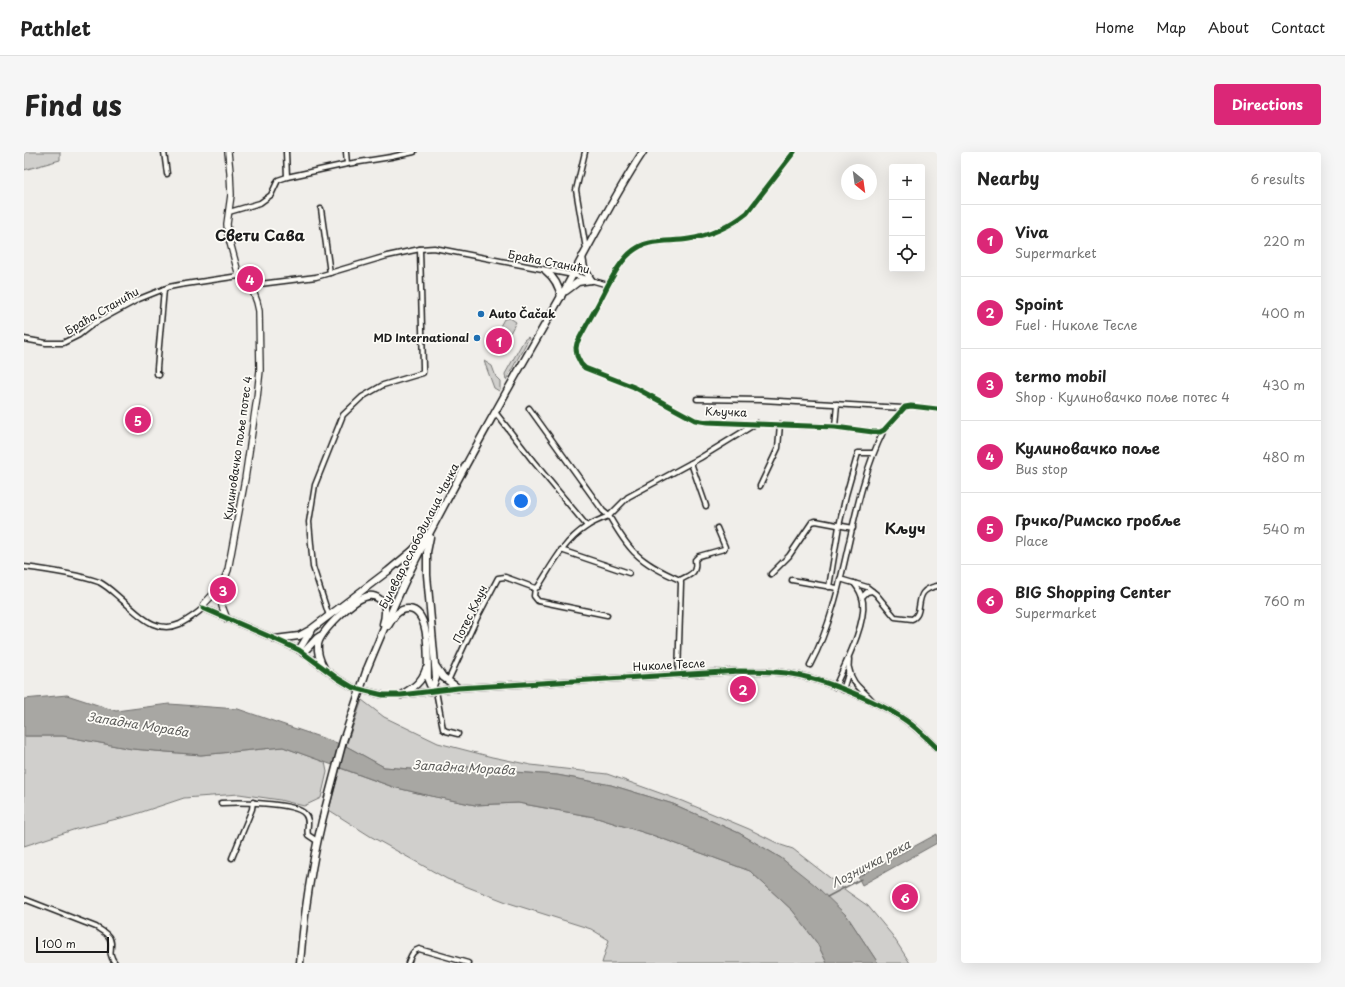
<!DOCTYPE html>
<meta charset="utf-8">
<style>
body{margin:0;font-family:"Playpen Sans",sans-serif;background:#f6f6f6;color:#222}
.controls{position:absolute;right:12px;top:12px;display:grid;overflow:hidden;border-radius:4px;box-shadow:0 4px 16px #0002}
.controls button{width:36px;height:36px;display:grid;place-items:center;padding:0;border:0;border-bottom:1px solid #e0e0e0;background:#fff;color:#222;font:20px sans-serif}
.compass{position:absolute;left:817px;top:12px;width:36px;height:36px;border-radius:50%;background:#fff;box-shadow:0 4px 16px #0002;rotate:151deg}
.scale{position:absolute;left:12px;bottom:10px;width:73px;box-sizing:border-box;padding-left:4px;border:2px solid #1c1c1c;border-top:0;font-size:11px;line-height:14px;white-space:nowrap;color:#1c1c1c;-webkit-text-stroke:3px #fdfcf7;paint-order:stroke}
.you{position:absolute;left:497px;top:349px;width:14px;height:14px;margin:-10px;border:3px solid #fff;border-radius:50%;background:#1a73e8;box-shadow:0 0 0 6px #1a73e833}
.badge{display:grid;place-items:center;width:26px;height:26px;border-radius:50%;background:#db2777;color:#fff;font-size:13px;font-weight:700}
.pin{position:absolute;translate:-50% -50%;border:2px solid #fff;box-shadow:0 1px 4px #0006}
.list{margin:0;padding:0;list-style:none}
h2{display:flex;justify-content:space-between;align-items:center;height:52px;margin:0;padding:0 16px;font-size:17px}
h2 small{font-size:13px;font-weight:400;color:#767676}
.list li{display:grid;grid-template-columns:26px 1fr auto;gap:12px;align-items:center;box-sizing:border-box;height:72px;padding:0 16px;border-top:1px solid #e0e0e0}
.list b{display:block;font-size:15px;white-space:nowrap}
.list p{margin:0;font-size:13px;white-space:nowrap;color:#767676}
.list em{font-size:13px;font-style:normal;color:#767676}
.icon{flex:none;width:22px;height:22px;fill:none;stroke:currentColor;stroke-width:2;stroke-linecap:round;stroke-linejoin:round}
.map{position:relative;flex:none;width:913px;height:811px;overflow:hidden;border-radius:4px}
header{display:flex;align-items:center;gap:24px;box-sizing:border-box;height:56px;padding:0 20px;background:#fff;border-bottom:1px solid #e0e0e0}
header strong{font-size:19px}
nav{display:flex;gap:22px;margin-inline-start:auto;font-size:14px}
.intro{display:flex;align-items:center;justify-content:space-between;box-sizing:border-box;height:96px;padding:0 24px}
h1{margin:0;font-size:28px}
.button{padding:10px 18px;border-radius:4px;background:#db2777;color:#fff;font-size:14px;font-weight:700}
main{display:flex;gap:24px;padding:0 24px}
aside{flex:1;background:#fff;border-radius:4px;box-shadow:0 4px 16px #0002}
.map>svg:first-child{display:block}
.green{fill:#d0cfcc;stroke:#767674}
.water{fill:#a8a7a3;stroke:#706f6d}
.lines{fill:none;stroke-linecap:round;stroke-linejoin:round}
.stream{stroke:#706f6d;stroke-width:1.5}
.street-casing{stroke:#1c1c1c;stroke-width:7}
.secondary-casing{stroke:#1c1c1c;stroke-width:8}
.primary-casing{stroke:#1c1c1c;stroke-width:9}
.street{stroke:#fdfcf7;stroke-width:4}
.secondary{stroke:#fdfcf7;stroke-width:5.5}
.primary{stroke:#fdfcf7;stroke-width:6}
.primary-bridge-casing{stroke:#1c1c1c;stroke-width:9;stroke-linecap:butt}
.primary-bridge{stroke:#fdfcf7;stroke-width:6}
.cycleway-casing{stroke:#fdfcf7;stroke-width:8}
.cycleway{stroke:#1b5e20;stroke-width:5}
.poi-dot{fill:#1f6fb2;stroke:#fdfcf7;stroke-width:1.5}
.labels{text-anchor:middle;stroke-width:3.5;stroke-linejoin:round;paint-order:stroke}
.street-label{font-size:11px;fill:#1c1c1c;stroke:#fdfcf7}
.poi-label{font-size:11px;font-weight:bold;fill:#1c1c1c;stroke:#fdfcf7;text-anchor:start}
.water-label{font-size:12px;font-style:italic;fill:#5b5b59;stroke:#fdfcf7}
.district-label{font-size:15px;font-weight:bold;fill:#1c1c1c;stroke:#fdfcf7}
</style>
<header>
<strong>Pathlet</strong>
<nav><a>Home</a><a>Map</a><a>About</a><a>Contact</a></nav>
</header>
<div class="intro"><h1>Find us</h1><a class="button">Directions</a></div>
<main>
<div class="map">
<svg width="913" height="811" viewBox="0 0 913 811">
<rect width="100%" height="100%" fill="#f0eeea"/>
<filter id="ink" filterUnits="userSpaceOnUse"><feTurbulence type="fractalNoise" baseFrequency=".025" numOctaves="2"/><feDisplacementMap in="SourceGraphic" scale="8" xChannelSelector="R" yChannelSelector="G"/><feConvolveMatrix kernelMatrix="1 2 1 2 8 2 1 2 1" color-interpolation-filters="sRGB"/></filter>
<g filter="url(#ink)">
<g class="green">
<path d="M0 0H36V8L0 18Z"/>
<path d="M486 166 492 170 486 181 482 184 474 178 480 167Z"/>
<path d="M504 185 505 186 482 228 481 222 500 188Z"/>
<path d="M460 209 468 214 472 225 476 229V237L475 239 470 236Z"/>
<path d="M338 548 360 565 414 591 468 605 507 613 583 622 658 649 725 677 757 693 769 697 824 740 844 754 868 783 886 811H854L823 764 757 706 715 681 649 652 587 633 533 623 475 619 451 614 412 619 360 615 322 594Z"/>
<path d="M0 584H39L108 597 177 603 259 595 301 610 303 620 297 646 280 654 256 648 215 642 160 646 109 663 52 677 0 694Z"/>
<path d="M316 616 369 635 402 643 451 653 494 651 570 665 631 684 726 719 769 759 793 791 803 811H578L585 788 567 777 485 751 423 727 346 684 305 658Z"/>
</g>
<g class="water">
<path d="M43 543 92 559 145 552 214 557 322 594 360 615 412 619 451 614 475 619 533 623 587 633 649 652 715 681 757 706 791 733 823 764 854 811H803L793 791 769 759 726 719 631 684 570 665 494 651 451 653 402 643 369 635 259 595 177 603 108 597 39 584H0V547Z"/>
<path d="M913 682V691L838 733 834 725Z"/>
</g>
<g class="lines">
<path class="stream" d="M803 745 837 727"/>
<g class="street-casing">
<g id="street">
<path d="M140 0 143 22"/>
<path d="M262 0 263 25"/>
<path d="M322 0 323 12"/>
<path d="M561 0 552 38 562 97"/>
<path d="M770 0 723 61C707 74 685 84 665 87 648 90 628 87 613 96 595 106 582 138 572 156 566 167 559 179 553 191L552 196 553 204 557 212 561 216 610 235 671 268 683 270 811 275 849 280H856L860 278 881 255 887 254 913 257"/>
<path d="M297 57 306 121"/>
<path d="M205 60 236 51 247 43 254 28 263 25 323 12 367 5 390 0"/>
<path d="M226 131 236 132 292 125 363 104 396 97 410 96 549 123 584 133"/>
<path d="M0 187 22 191H39L55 183 69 172 115 147 145 135 155 133 215 124"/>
<path d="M135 223 133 222V216L140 137"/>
<path d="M673 247 738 248 879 256"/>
<path d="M471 260 509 309 563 374"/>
<path d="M811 275 813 252"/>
<path d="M667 311 682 354"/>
<path d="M736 334 754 296 756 272"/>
<path d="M537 398 605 421"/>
<path d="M0 415C24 418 52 422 75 430 83 434 90 441 97 447 115 462 131 483 156 472 165 467 172 463 179 456"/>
<path d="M747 422 765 404 788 370 792 369 829 376"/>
<path d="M816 427 843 435 852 442 871 465 888 467C898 463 893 449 899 441 902 437 908 435 913 434"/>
<path d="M656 428C667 422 673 422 671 408L675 404 700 397 701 395 693 376"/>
<path d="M768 428 813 436"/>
<path d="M805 435 815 374 822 343 834 301H849"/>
<path d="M511 436 510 444 514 449 583 463"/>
<path d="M838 445 843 440 848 439"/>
<path d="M305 464 289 415 285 370 291 333 319 263 338 245 359 233 399 221V215L396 97"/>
<path d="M786 513C825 440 823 352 860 278"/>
<path d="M825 516C828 533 837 536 848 548"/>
<path d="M654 523 657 431 656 428C640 421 623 413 610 400 600 390 592 376 585 364L604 345 676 306 733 271"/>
<path d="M424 529 453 466 474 426 481 425 511 436 514 435C528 413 540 389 562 375 569 370 577 367 585 364L579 359 505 256"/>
<path d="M811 535C820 514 842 473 839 450 838 443 834 436 830 431"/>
<path d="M819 538 824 522 825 507"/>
<path d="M412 539 419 577 422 579 434 582"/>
<path d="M197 651C213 650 271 650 281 662 287 669 282 676 284 683L293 689"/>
<path d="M208 706 228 657 229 650"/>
<path d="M0 747 72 775C76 778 84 781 86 787 90 796 82 799 91 811"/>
<path d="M384 811C387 804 388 799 395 797L444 811"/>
</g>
</g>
<g class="secondary-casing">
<g id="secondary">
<path d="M198 433 180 452 179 456 251 487 275 498 313 526 328 535 342 539 359 543H377L434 536 716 519C731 519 747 519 762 521 798 526 860 551 888 573 897 580 905 588 913 596"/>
<path d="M203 467 198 454V433L204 418 221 327 233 246 236 218 235 159 233 150 226 131 215 124 204 83 203 72 207 43 206 20 204 0"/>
</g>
</g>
<g class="primary-casing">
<g id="primary">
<path d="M558 105 560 116 567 128"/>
<path d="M522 119C531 126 535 134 537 145"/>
<path d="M542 139 554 130 567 128"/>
<path d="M406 385 403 400V423L411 513 419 525 434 536"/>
<path d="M364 474C369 466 374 456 385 457 408 459 403 511 404 528L406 533 408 535"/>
<path d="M251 487 275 484 286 478 364 419 388 399 402 384"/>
<path d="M275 498 286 480"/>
<path d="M279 501 293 486 296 484"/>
<path d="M300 516C296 509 293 501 294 492 297 479 328 449 341 445 351 441 362 449 361 460 361 464 360 469 359 472"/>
<path d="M343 517C357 483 371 450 387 417 431 330 479 245 528 160 559 107 585 51 619 0"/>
<path d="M407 539 412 526 411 514"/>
<path d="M377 543C389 536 398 530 402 517"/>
<path d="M276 811C280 763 287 715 298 669"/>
</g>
</g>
<use href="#street" class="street"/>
<use href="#secondary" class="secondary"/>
<use href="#primary" class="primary"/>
<g class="primary-bridge-casing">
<path id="primary-bridge" d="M298 669 319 589 343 517"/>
</g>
<use href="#primary-bridge" class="primary-bridge"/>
<g class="cycleway-casing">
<g id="cycleway">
<path d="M770 0 723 61C707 74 685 84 665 87 648 90 628 87 613 96 595 106 582 138 572 156 566 167 559 179 553 191L552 196 553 204 557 212 561 216 610 235 671 268 683 270 811 275 849 280H856L860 278 881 255 887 254 913 257"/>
<path d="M179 456 251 487 275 498 313 526 328 535 342 539 359 543H377L434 536 716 519C731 519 747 519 762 521 798 526 860 551 888 573 897 580 905 588 913 596"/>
</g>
</g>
<use href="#cycleway" class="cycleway"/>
</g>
</g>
<g class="poi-dot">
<circle cx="457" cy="162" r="4"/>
<circle cx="453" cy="186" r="4"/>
</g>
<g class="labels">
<g class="street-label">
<text transform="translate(525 110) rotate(11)" y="4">Браћа Станићи</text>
<text transform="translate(78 159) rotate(-30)" y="4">Браћа Станићи</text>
<text transform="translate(702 260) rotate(2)" y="4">Кључка</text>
<text transform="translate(214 296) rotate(-82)" y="4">Кулиновачко поље потес 4</text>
<text transform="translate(395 384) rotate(-63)" y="4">Булевар ослободилаца Чачка</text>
<text transform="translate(446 462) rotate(-64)" y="4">Потес Кључ</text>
<text transform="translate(645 513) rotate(-3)" y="4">Николе Тесле</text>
</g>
<g class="poi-label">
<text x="465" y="166">Auto Čačak</text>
<text x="445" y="190" text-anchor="end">MD International</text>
</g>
<g class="water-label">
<text transform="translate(114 573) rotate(9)" y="4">Западна Морава</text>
<text transform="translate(440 616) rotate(3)" y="4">Западна Морава</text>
<text transform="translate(847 712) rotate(-28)" y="4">Лозничка река</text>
</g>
<g class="district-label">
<text x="236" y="89">Свети Сава</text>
<text x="881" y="382">Кључ</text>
</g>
</g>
</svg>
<div class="controls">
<button>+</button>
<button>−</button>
<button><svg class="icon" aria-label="locate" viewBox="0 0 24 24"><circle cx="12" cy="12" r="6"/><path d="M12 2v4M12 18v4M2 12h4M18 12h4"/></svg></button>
</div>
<svg class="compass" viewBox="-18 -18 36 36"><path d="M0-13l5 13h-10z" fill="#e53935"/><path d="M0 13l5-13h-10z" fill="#767676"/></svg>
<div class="scale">100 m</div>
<div class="you"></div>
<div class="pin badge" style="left:475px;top:189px">1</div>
<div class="pin badge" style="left:719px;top:537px">2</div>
<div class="pin badge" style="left:199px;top:438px">3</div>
<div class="pin badge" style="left:226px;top:127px">4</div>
<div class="pin badge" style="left:114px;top:268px">5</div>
<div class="pin badge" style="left:881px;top:745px">6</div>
</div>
<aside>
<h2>Nearby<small>6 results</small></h2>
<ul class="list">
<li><span class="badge">1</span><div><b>Viva</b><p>Supermarket</p></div><em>220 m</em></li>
<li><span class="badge">2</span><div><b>Spoint</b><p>Fuel · Николе Тесле</p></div><em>400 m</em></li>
<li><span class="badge">3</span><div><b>termo mobil</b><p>Shop · Кулиновачко поље потес 4</p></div><em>430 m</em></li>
<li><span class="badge">4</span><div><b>Кулиновачко поље</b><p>Bus stop</p></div><em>480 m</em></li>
<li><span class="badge">5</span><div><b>Грчко/Римско гробље</b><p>Place</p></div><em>540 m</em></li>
<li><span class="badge">6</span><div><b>BIG Shopping Center</b><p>Supermarket</p></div><em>760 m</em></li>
</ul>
</aside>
</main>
